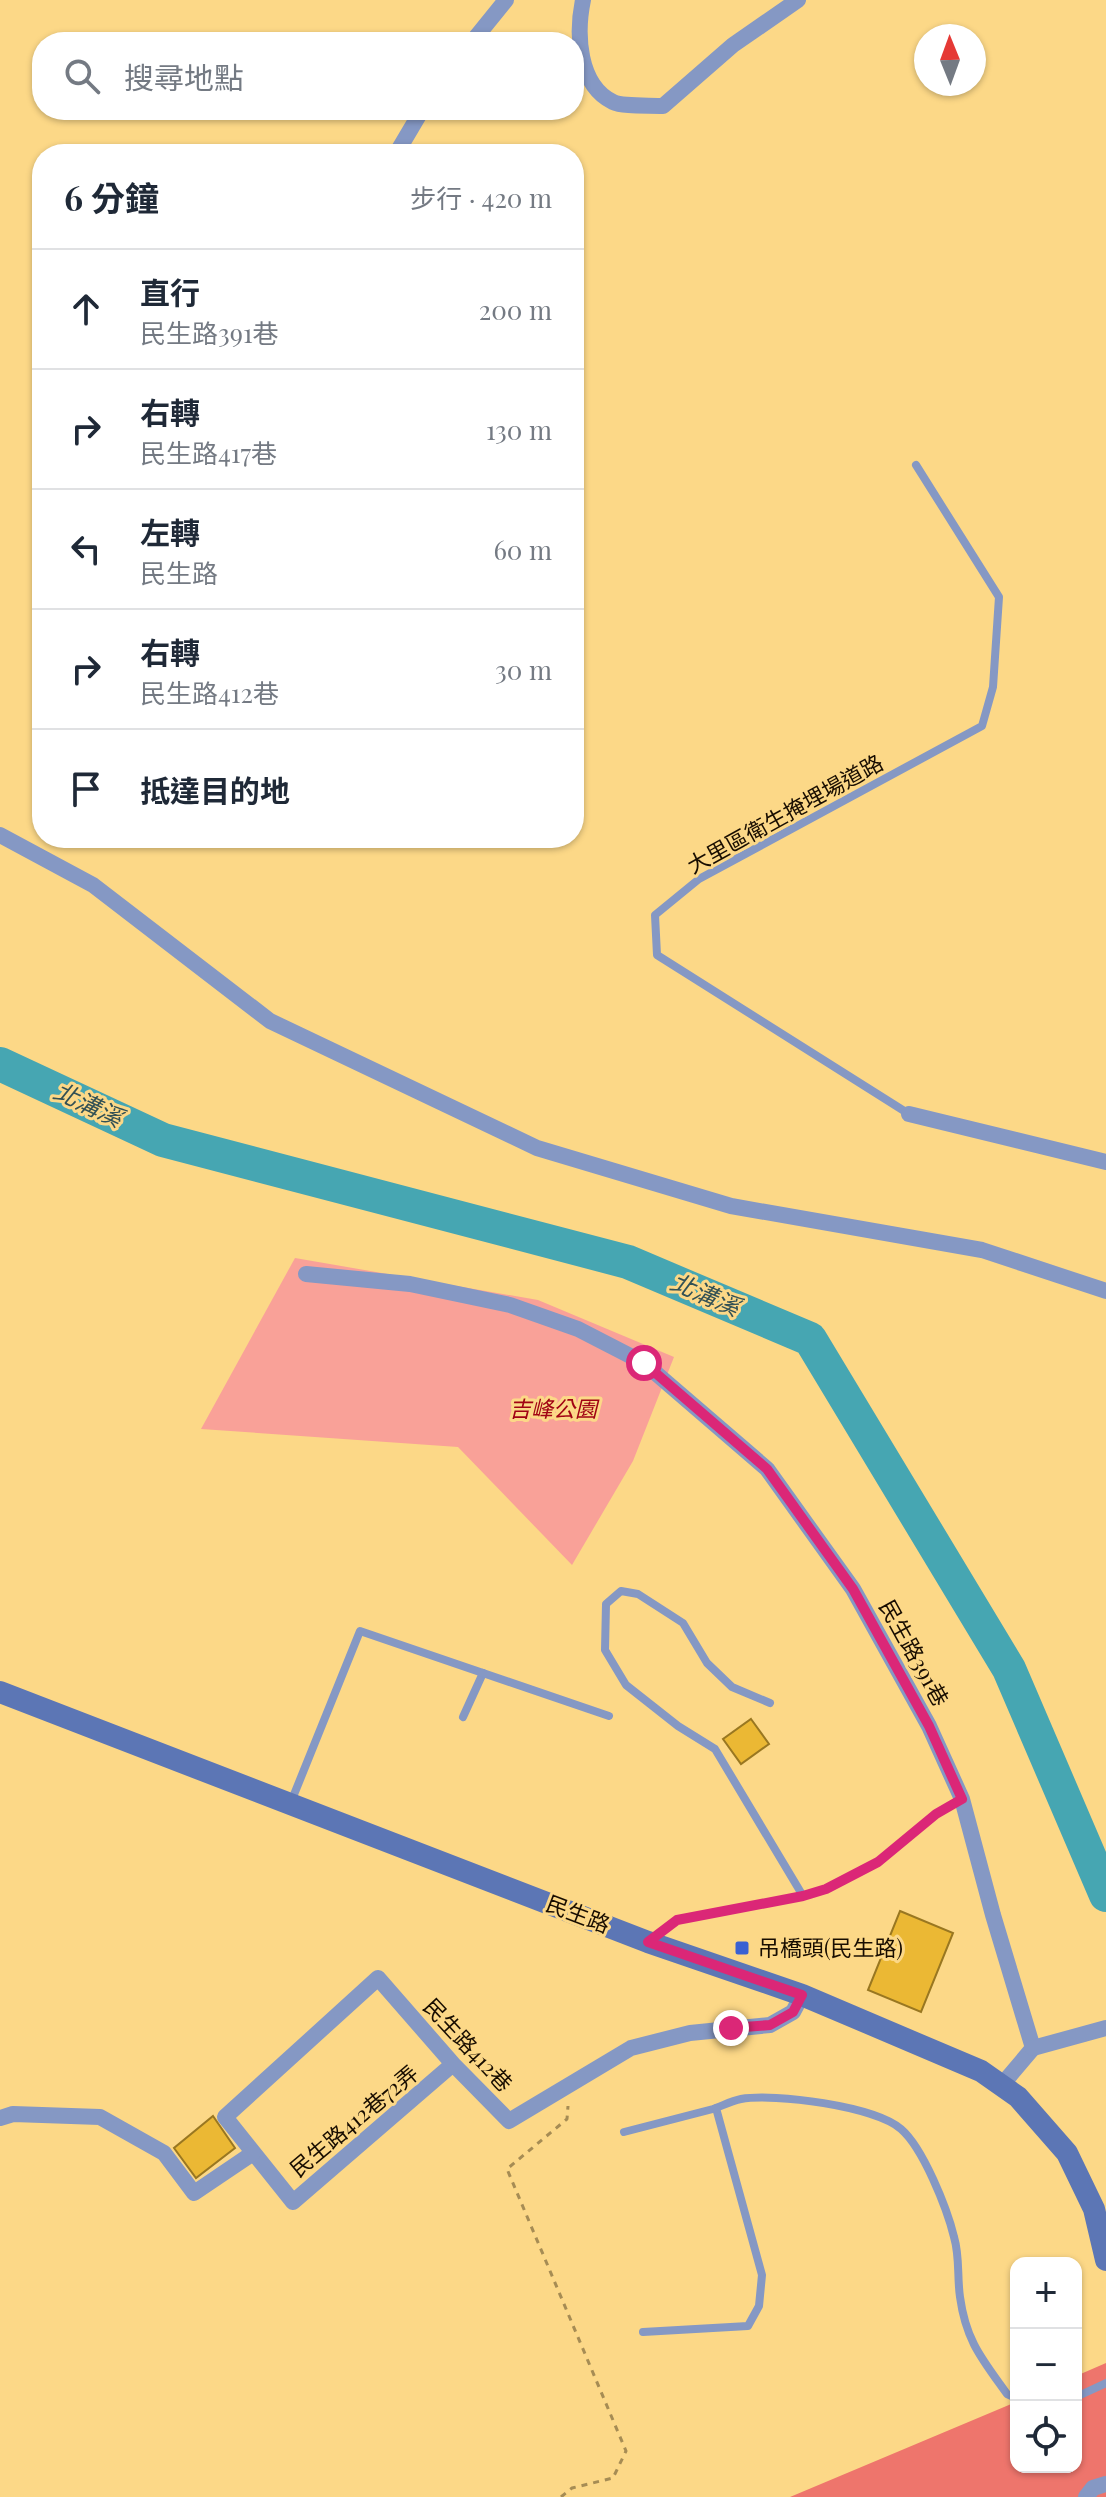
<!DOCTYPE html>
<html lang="zh-TW">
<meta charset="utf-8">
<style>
body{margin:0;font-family:"Playfair Display","Noto Sans TC",serif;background:#f6f6f7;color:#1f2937}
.controls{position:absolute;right:24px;bottom:24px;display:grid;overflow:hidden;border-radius:16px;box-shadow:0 2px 6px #0004}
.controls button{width:72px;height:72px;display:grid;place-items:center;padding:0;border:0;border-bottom:2px solid #e0e1e3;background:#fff;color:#1f2937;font:40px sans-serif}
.compass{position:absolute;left:914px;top:24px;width:72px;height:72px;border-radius:50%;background:#fff;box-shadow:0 2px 6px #0004;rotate:359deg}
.stop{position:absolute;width:24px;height:24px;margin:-18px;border:6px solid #db2777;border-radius:50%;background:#fff}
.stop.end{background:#db2777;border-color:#fff;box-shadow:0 2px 8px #0008}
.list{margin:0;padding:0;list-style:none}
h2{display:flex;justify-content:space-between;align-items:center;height:104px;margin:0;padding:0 32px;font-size:34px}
h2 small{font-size:26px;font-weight:400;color:#747a83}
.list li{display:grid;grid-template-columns:52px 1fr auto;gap:24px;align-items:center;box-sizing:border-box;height:120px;padding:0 32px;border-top:2px solid #e0e1e3}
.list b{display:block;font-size:30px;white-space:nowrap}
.list p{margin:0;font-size:26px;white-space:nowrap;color:#747a83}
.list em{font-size:26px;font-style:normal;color:#747a83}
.icon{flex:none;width:44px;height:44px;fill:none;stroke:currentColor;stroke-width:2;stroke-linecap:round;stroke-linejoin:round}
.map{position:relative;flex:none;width:1106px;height:2497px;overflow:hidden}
.search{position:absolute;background:#fff;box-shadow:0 2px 6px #0004;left:32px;top:32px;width:552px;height:88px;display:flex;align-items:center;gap:20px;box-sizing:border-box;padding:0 28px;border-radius:32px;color:#747a83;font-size:30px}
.panel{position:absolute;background:#fff;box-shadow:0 2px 6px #0004;left:32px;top:144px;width:552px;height:704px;border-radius:32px}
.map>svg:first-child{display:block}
.green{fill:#f9a198}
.forest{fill:#ee756c}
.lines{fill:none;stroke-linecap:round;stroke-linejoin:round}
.river{stroke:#46a6b2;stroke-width:34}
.building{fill:#ebb834;stroke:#997721;stroke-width:2}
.path{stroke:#a68c54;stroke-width:3;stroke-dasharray:6 6;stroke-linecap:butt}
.lane{stroke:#8598c4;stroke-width:8}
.street{stroke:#8598c4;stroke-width:16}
.secondary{stroke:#5c76b5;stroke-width:22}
.route{stroke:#db2777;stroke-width:10}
.poi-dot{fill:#3a61d2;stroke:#fcd887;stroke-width:3}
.labels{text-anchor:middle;stroke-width:6;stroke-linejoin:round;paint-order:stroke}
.street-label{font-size:22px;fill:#180d00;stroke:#fcd887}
.park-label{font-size:22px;font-style:italic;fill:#a10314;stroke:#fcd887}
.poi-label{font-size:22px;fill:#180d00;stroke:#fcd887;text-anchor:start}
.water-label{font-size:24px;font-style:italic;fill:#335155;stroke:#fcd887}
</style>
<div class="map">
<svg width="1106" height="2497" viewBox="0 0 1106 2497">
<rect width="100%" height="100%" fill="#fcd887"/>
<path class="green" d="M295 1258 538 1300 674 1357 633 1461 572 1565 458 1447 201 1429Z"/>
<path class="forest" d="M1106 2363V2497H790L1016 2402V2467H1076V2376Z"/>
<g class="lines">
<path class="river" d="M0 1064 163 1140 628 1262 810 1339 1009 1669 1106 1895"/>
</g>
<g class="building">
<path d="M751 1719 769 1744 741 1764 723 1739Z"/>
<path d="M900 1911 953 1933 921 2012 868 1990Z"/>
<path d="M213 2116 235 2148 196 2178 174 2148Z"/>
</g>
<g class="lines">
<path class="path" d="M561 2497 572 2488 613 2478 626 2451 507 2169 567 2119 568 2106"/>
<g class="lane">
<path d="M909 1114 657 955 655 915 699 879 982 726 993 687 999 597 916 465"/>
<path d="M770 1703 732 1687 707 1663 683 1623 638 1594 621 1591 606 1604 605 1650 626 1685 678 1726 715 1749 803 1896"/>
<path d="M463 1717 483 1673"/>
<path d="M291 1802 360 1631 609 1716"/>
<path d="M652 1939 677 1920 803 1896 826 1889 878 1862 936 1814 962 1799"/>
<path d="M624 2132C654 2124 683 2117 713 2109 722 2106 731 2101 741 2099 774 2093 875 2106 901 2129 923 2148 947 2208 954 2237 960 2257 957 2277 960 2297 966 2341 982 2359 1007 2394L1016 2398"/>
<path d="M643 2332 748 2326 759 2306 762 2275 716 2108"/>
<path d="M1076 2397 1106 2383"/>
</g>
<g class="street">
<path d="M583 0C576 34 578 85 613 102 623 107 651 105 663 106L733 45 798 0"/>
<path d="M472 42 506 0"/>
<path d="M396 154 422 110"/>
<path d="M0 835 93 885 270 1021 537 1148 731 1206 982 1250 1106 1291"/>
<path d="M909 1114 1106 1162"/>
<path d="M306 1274 410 1284 510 1305 578 1329 644 1363 767 1469 853 1589 929 1726 962 1799 993 1915 1033 2048 1001 2086"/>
<path d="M1033 2048 1106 2028"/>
<path d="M453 2064 293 2202 225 2117 378 1978 453 2064 509 2121 631 2048 690 2033 770 2025 793 2012 802 1995"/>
<path d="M0 2118 13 2114 100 2117 164 2153 194 2193 253 2153"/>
<path d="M1086 2497 1093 2488 1106 2484"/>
</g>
<path class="secondary" d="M0 1692 648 1942 802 1995 981 2071 1018 2097 1067 2153 1094 2209 1106 2260"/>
</g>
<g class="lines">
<path class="route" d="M644 1363 767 1469 853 1589 929 1726 962 1799 936 1814 878 1862 826 1889 803 1896 677 1920 648 1942 802 1995 793 2012 770 2025 731 2028"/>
</g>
<rect class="poi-dot" x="734" y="1940" width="16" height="16" rx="4"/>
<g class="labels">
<g class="street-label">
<text transform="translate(785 814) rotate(-29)" y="8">大里區衛生掩埋場道路</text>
<text transform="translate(914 1653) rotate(61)" y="8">民生路391巷</text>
<text transform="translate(578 1914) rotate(21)" y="8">民生路</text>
<text transform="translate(468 2045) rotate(47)" y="8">民生路412巷</text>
<text transform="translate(354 2121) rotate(-40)" y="8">民生路412巷72弄</text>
</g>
<g class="park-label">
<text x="553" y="1417">吉峰公園</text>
</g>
<g class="poi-label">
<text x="758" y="1956">吊橋頭(民生路)</text>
</g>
<g class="water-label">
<text transform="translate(88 1105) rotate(25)" y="8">北溝溪</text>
<text transform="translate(705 1295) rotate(23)" y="8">北溝溪</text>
</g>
</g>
</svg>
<div class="controls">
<button>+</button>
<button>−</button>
<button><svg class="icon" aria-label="locate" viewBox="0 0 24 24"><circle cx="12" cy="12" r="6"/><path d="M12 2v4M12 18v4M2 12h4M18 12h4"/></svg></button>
</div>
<svg class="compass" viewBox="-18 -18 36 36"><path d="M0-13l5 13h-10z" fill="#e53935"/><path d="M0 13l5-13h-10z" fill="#747a83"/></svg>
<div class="stop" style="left:644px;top:1363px"></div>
<div class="stop end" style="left:731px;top:2028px"></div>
<div class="search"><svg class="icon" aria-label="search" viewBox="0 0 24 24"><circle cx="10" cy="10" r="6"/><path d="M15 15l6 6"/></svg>搜尋地點</div>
<section class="panel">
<h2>6 分鐘<small>步行 · 420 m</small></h2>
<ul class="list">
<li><svg class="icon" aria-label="ahead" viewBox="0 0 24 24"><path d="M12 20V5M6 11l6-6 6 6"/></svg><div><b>直行</b><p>民生路391巷</p></div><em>200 m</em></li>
<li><svg class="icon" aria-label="right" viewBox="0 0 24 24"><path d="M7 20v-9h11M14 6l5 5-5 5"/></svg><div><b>右轉</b><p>民生路417巷</p></div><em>130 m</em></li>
<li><svg class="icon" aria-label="left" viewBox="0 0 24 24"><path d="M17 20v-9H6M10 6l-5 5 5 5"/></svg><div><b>左轉</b><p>民生路</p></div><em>60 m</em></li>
<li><svg class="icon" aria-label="right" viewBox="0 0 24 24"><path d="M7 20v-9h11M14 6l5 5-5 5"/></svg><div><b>右轉</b><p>民生路412巷</p></div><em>30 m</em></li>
<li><svg class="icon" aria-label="arrive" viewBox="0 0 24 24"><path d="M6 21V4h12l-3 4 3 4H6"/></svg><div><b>抵達目的地</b></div></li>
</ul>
</section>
</div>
